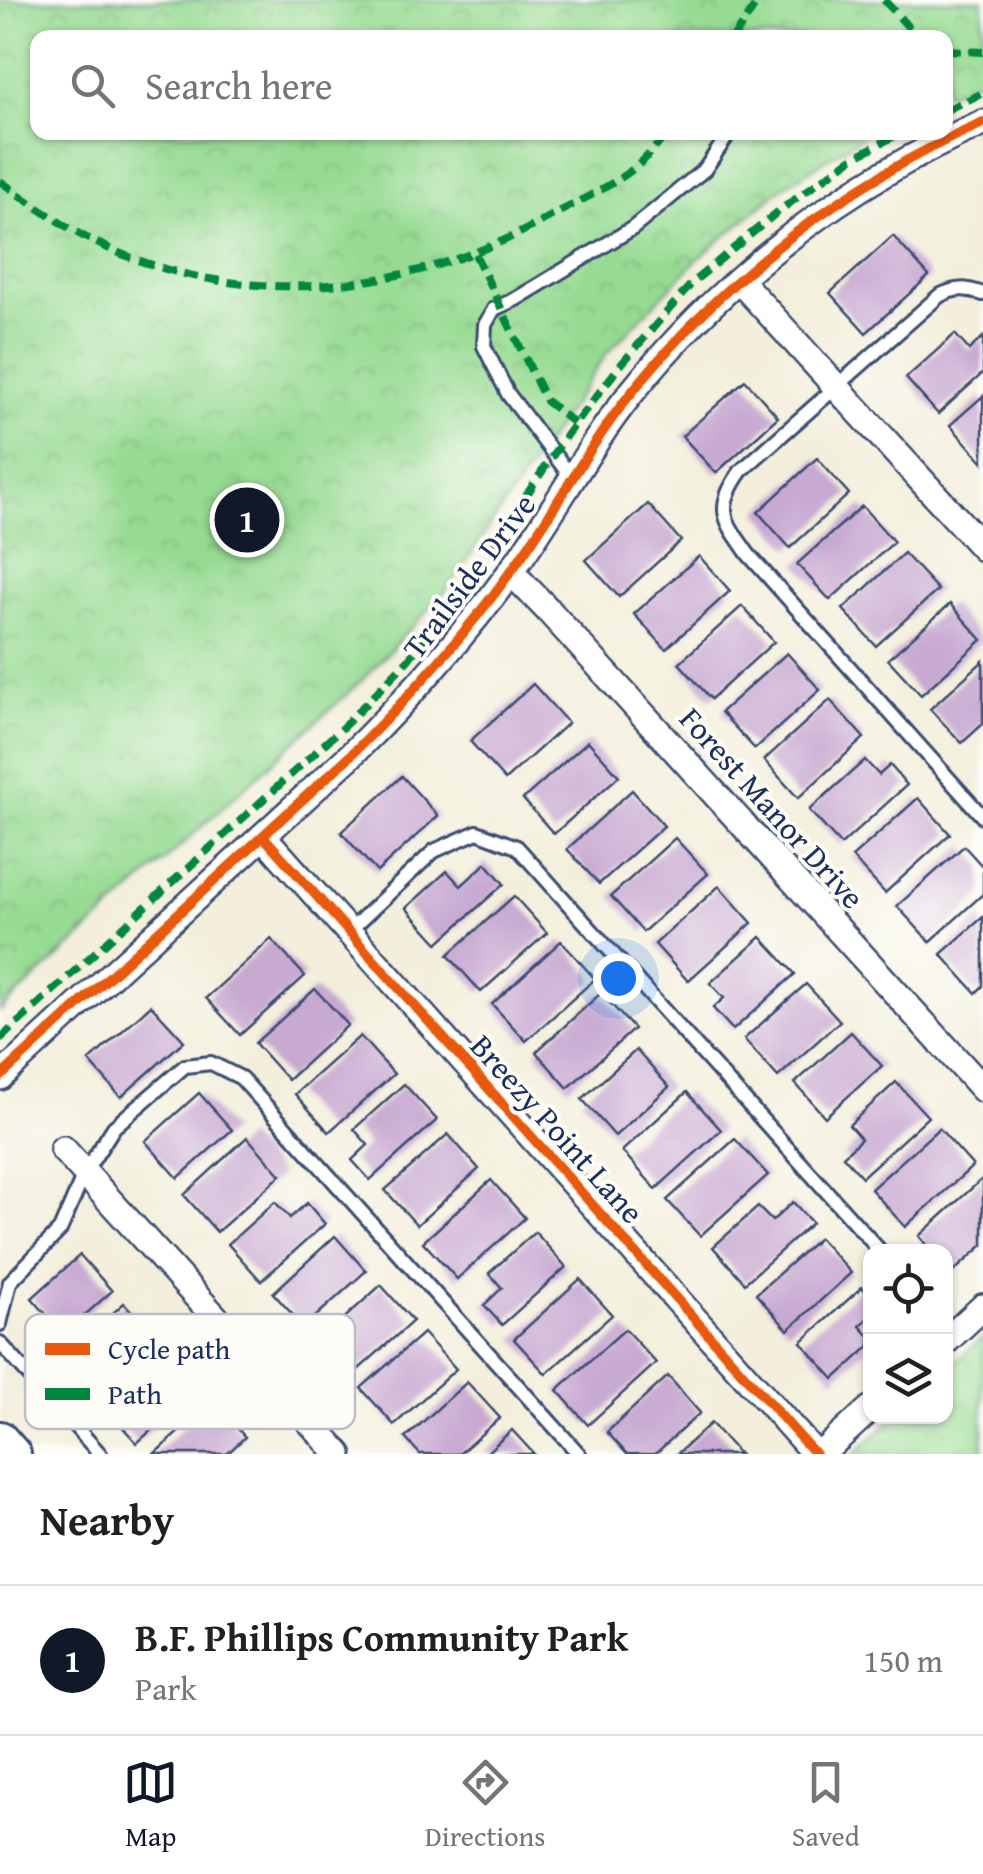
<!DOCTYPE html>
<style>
body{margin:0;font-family:"Gentium Book Plus",serif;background:#f6f6f6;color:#202124}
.controls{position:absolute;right:30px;bottom:30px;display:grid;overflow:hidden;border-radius:20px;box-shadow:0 2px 8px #0004}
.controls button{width:90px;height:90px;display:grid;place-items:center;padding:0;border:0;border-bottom:2px solid #e0e0e0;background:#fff;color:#202124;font:50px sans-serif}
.you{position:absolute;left:618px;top:978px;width:35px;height:35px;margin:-25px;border:8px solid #fff;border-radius:50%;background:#1a73e8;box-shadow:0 0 0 15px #1a73e833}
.badge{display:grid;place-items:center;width:65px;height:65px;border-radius:50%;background:#111827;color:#fff;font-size:32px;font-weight:700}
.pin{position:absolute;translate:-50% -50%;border:5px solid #fff;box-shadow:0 2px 10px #0006}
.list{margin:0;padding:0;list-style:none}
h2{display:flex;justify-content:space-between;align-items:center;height:130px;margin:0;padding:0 40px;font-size:42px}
h2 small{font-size:32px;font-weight:400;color:#757577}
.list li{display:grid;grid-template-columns:65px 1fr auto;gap:30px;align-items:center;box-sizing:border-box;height:150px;padding:0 40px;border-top:2px solid #e0e0e0}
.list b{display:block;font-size:38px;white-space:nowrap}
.list p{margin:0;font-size:32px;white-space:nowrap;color:#757577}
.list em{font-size:32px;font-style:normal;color:#757577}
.icon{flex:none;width:55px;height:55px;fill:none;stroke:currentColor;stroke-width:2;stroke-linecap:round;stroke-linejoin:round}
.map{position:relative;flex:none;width:983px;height:1454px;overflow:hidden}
.search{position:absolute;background:#fff;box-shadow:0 2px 8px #0004;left:30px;right:30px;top:30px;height:110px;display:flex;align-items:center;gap:25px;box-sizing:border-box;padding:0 35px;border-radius:20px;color:#757577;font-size:38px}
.sheet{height:280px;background:#fff}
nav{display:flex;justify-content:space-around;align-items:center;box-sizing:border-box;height:140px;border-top:2px solid #e0e0e0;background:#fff;font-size:28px;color:#757577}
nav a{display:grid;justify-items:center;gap:5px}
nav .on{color:#111827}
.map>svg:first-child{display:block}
.park{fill:url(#park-crowns);stroke:#598578;stroke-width:2.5}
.building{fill:#c8a9d2}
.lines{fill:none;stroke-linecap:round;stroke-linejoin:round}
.service-casing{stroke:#3b4c71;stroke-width:18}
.minor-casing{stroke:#3b4c71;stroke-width:30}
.tertiary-casing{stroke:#3b4c71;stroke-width:38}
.service{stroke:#fff;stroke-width:12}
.minor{stroke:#fff;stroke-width:25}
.tertiary{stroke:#fff;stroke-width:32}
.quiet{stroke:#00873e;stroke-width:8;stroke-dasharray:15 8;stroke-linecap:butt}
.cycleway-casing{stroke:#fdfcf7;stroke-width:16}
.cycleway{stroke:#e8590c;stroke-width:10}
.labels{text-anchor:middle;stroke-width:8;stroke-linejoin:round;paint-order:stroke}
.street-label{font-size:32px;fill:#1b2f5e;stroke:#fdfcf7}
.key{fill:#fdfcf7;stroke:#b9bec9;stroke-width:2.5}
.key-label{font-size:28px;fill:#1b2f5e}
</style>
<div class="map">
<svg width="983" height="1454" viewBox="0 0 983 1454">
<defs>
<pattern id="park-crowns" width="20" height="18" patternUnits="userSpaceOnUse" patternTransform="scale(2.5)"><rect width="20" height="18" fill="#97db93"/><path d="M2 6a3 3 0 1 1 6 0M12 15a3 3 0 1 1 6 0" fill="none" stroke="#82bc81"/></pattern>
</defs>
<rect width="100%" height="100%" fill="#fdfcf7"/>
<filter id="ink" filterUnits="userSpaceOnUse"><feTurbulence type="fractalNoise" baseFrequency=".01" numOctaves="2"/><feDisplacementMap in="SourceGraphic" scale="20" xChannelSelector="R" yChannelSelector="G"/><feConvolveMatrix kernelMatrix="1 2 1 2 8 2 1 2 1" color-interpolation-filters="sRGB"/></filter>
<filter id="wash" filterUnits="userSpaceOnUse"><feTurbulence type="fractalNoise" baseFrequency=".0048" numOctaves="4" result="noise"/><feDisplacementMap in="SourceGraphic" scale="40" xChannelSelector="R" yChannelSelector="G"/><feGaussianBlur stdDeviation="2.25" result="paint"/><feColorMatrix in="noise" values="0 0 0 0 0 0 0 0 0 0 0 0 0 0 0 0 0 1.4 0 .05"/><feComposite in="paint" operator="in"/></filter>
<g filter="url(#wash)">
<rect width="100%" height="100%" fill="#f3efdc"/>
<g class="park">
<path d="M0 0H983V77L946 94V38H38V132L868 133 783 187 699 258 607 353 446 591 362 680 0 1011Z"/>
<path d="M983 1337V1451L979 1454H854L895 1417 946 1416V1371Z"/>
</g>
<g id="blocks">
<g class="building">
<path d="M893 236 929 276 866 333 830 293Z"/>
<path d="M955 334 969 350 983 337V373L938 414 906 378Z"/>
<path d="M745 380 778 417 716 473 682 436Z"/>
<path d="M983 396V462L950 425Z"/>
<path d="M817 458 849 494 790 548 758 512Z"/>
<path d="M648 504 681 541 619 597 586 560Z"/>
<path d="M862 506 894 542 830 600 797 564Z"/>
<path d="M904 553 938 590 876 646 843 609Z"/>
<path d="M699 556 730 591 666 649 634 614Z"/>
<path d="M950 604 982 640 921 695 888 659Z"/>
<path d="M742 606 774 642 711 699 679 663Z"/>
<path d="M787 653 820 690 755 749 721 712Z"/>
<path d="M983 661V724L962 743 930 709Z"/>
<path d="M533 684 568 723 505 780 470 741Z"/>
<path d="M830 700 864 738 798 798 764 760Z"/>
<path d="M588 741 619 776 554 834 523 799Z"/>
<path d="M865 760 879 775 890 765 907 785 841 845 809 810Z"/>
<path d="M402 776 438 816 377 872 341 832Z"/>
<path d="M632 790 664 826 599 884 567 849Z"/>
<path d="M918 798 950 834 885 893 852 857Z"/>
<path d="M675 838 708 874 643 932 611 896Z"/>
<path d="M964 846 983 867V894L930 942 897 906Z"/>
<path d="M486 863 504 884 438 943 406 908 447 871 461 886Z"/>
<path d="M719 886 752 923 688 981 655 944Z"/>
<path d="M514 896 547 933 481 992 448 955Z"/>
<path d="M983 917V986L976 993 941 954Z"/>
<path d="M761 937 795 974 733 1030 713 1008 724 998 710 983Z"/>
<path d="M271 939 305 976 240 1035 206 998Z"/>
<path d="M561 941 595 979 526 1041 492 1004Z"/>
<path d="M806 984 840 1021 778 1077 744 1039Z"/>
<path d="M315 989 348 1025 288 1080 255 1043Z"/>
<path d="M601 993 634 1029 568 1088 536 1052Z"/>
<path d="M151 1005 184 1041 121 1097 89 1061Z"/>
<path d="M851 1032 882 1066 825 1117 795 1083Z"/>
<path d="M360 1036 394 1074 329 1132 295 1094Z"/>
<path d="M636 1050 669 1087 615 1136 582 1099Z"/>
<path d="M896 1082 928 1117 862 1177 843 1156 861 1139 849 1125Z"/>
<path d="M404 1084 437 1120 370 1180 352 1160 368 1145 354 1129Z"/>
<path d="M687 1092 721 1130 656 1189 622 1151Z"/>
<path d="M199 1093 232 1130 178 1178 145 1141Z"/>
<path d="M939 1128 973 1166 905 1227 871 1189Z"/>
<path d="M448 1134 479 1169 417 1225 385 1190Z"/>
<path d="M247 1137 281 1175 217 1232 184 1195Z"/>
<path d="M735 1139 768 1175 700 1236 667 1200Z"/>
<path d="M983 1178V1245L952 1273 946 1266V1252H932L919 1236Z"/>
<path d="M491 1180 525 1218 457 1279 423 1242Z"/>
<path d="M275 1202 290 1218 307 1203 325 1224 261 1281 228 1244Z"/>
<path d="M793 1202 812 1223 745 1283 713 1247 758 1207 772 1221Z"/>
<path d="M535 1232 566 1267 502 1325 484 1305 502 1288 489 1273Z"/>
<path d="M335 1236 366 1271 304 1327 273 1293Z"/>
<path d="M819 1238 851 1273 788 1330 756 1294Z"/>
<path d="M80 1255 112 1291 49 1347 30 1326 45 1313 32 1298Z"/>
<path d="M580 1279 612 1315 546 1374 514 1339Z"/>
<path d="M381 1285 413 1321 349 1378 318 1342Z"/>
<path d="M862 1287 870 1296V1316L860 1326 870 1337V1346L834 1379 801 1342Z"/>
<path d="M124 1303 157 1339 94 1396 61 1360Z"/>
<path d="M625 1329 656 1363 588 1425 557 1390Z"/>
<path d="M423 1333 456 1369 394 1425 361 1388Z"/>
<path d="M168 1352 200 1387 137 1443 105 1408Z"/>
<path d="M668 1376 700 1413 655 1454H627L607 1432Z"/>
<path d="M467 1382 500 1418 459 1454H420L405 1438Z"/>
<path d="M213 1401 245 1437 227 1454H154Z"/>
<path d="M711 1423 739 1454H677Z"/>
<path d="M512 1430 534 1454H485Z"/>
</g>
</g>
</g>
<g filter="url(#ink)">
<use href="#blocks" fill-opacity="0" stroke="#3b4c71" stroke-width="2.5"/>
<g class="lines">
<g class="service-casing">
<g id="service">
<path d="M983 294C966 288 956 287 939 296L741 471C714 509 724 520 749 555L983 817"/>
<path d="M571 477 508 394 484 346 485 325 494 309 516 299 633 228 705 169 730 132"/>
<path d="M348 932 434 851 477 832 517 847 881 1252"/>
<path d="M0 1324 10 1282 60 1230 85 1172 114 1127 185 1066 211 1063 241 1078 579 1454"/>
<path d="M0 1343 100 1454"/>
</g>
</g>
<g class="minor-casing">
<g id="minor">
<path d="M739 280 983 548"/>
<path d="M511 572 548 610 983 1089"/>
<path d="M263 836 815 1454"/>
<path d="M0 1077 350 756C407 699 462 639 509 574 553 515 586 449 632 392 725 276 847 182 983 123"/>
<path d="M63 1149 339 1454"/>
<path d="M946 1341 983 1307"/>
<path d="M821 1454 870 1409"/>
</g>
</g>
<g class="tertiary-casing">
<path id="tertiary" d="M0 1438 14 1454"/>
</g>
<use href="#service" class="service"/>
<use href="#minor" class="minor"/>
<use href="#tertiary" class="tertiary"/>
<g class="quiet">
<path d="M884 0 918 38"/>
<path d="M733 38 759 0"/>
<path d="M946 50 983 52"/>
<path d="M946 110 983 93"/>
<path d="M0 181C27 200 54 220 83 236 227 312 405 298 544 220 575 203 609 188 637 166 648 157 658 144 668 132"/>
<path d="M475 254 546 401 575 424"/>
<path d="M0 1039 342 728 408 660 480 565 567 434 619 367 693 282 780 210 851 159 902 132"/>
</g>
<g class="cycleway-casing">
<g id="cycleway">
<path d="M263 836 815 1454"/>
<path d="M0 1077 350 756C407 699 462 639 509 574 553 515 586 449 632 392 725 276 847 182 983 123"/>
</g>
</g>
<use href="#cycleway" class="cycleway"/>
</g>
</g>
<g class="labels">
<g class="street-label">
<text transform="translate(469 576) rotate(-53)" y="11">Trailside Drive</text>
<text transform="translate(772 808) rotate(48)" y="11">Forest Manor Drive</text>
<text transform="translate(557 1129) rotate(48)" y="11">Breezy Point Lane</text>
</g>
</g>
<rect x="25" y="1314" width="330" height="115" rx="15" class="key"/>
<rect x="45" y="1343" width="45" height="12" fill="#e8590c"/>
<rect x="45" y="1388" width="45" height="12" fill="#00873e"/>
<g class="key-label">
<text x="108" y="1359">Cycle path</text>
<text x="108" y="1404">Path</text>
</g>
</svg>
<div class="controls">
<button><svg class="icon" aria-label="locate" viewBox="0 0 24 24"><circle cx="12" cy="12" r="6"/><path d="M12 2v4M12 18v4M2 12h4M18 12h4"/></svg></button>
<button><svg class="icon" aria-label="layers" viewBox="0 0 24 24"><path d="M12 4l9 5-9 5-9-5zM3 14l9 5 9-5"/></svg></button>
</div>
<div class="you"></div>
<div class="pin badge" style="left:247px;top:520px">1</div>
<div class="search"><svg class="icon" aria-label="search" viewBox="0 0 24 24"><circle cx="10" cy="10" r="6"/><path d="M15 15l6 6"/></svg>Search here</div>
</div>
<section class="sheet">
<h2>Nearby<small></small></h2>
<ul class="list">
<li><span class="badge">1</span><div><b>B.F. Phillips Community Park</b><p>Park</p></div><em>150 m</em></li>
</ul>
</section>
<nav>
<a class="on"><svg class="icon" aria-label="map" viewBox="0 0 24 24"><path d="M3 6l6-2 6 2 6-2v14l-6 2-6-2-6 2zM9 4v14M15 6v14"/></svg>Map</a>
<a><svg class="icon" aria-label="directions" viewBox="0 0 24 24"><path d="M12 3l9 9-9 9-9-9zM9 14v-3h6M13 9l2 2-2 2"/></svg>Directions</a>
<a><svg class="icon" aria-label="saved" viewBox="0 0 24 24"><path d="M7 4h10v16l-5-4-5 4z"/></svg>Saved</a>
</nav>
